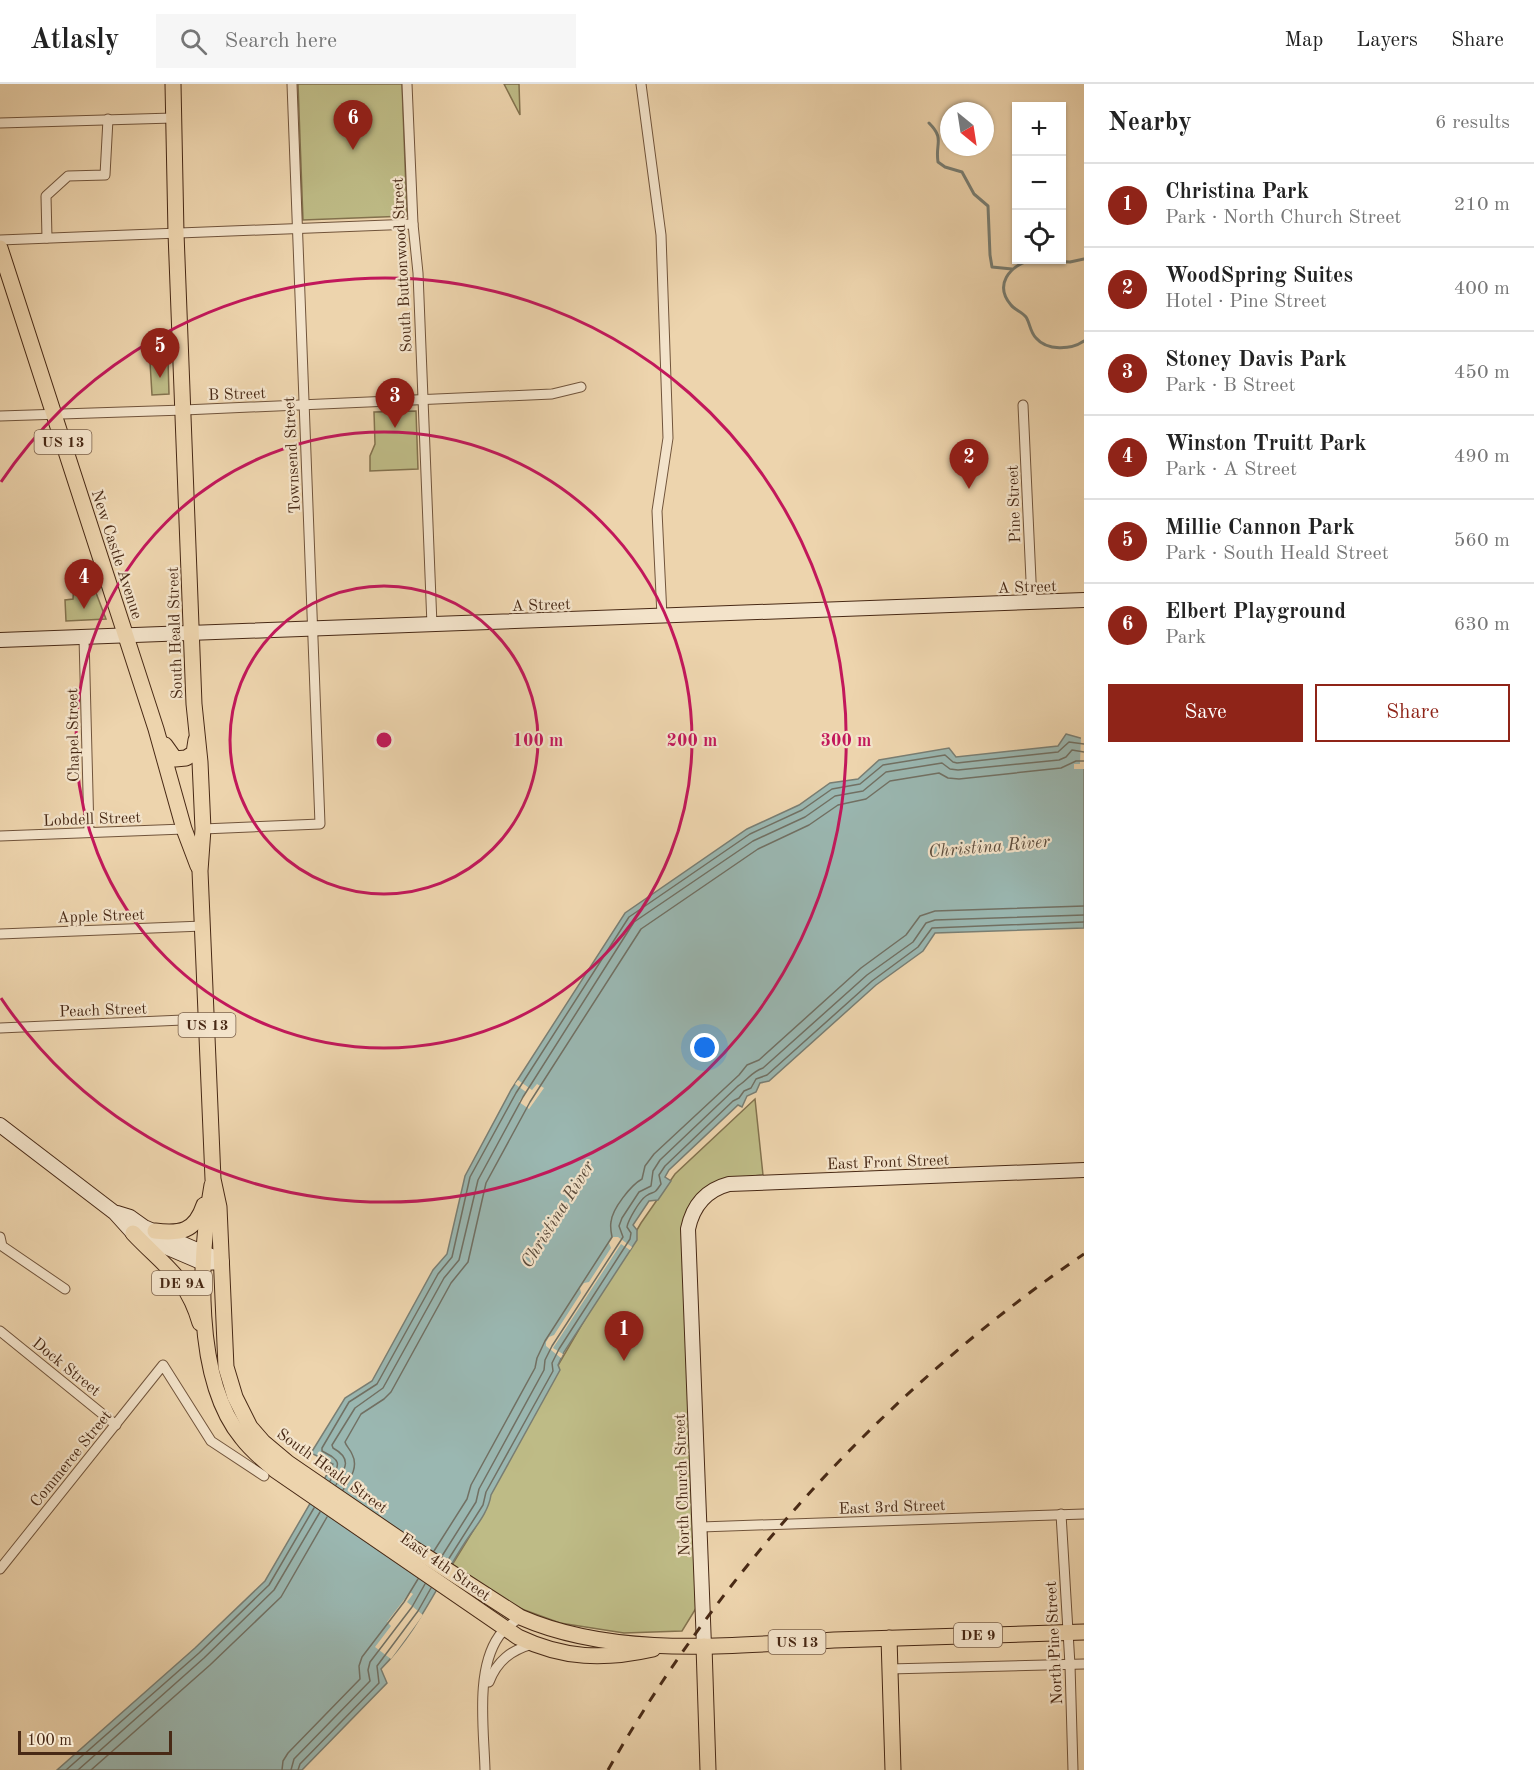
<!DOCTYPE html>
<meta charset="utf-8">
<style>
body{margin:0;font-family:"Old Standard TT",serif;background:#f6f6f6;color:#222}
.controls{position:absolute;right:18px;top:18px;display:grid;overflow:hidden;border-radius:0px;box-shadow:0 2px 4px #0004}
.controls button{width:54px;height:54px;display:grid;place-items:center;padding:0;border:0;border-bottom:2px solid #e0e0e0;background:#fff;color:#222;font:30px sans-serif}
.compass{position:absolute;left:940px;top:18px;width:54px;height:54px;border-radius:50%;background:#fff;box-shadow:0 2px 4px #0004;rotate:150deg}
.scale{position:absolute;left:18px;bottom:15px;width:154px;box-sizing:border-box;padding-left:6px;border:3px solid #482915;border-top:0;font-size:16px;line-height:21px;white-space:nowrap;color:#482915;-webkit-text-stroke:4px #f3e3ca;paint-order:stroke}
.you{position:absolute;left:705px;top:964px;width:21px;height:21px;margin:-15px;border:4px solid #fff;border-radius:50%;background:#1a73e8;box-shadow:0 0 0 9px #1a73e833}
.badge{display:grid;place-items:center;width:39px;height:39px;border-radius:50%;background:#8f2418;color:#fff;font-size:20px;font-weight:700}
.pin{position:absolute;translate:-50% -50px;filter:drop-shadow(0 2px 3px #0008)}
.pin::after{content:'';position:absolute;top:32px;width:21px;height:18px;background:inherit;clip-path:polygon(0 0,100% 0,50% 100%)}
.list{margin:0;padding:0;list-style:none}
h2{display:flex;justify-content:space-between;align-items:center;height:78px;margin:0;padding:0 24px;font-size:26px}
h2 small{font-size:20px;font-weight:400;color:#767676}
.list li{display:grid;grid-template-columns:39px 1fr auto;gap:18px;align-items:center;box-sizing:border-box;height:84px;padding:0 24px;border-top:2px solid #e0e0e0}
.list b{display:block;font-size:22px;white-space:nowrap}
.list p{margin:0;font-size:20px;white-space:nowrap;color:#767676}
.list em{font-size:20px;font-style:normal;color:#767676}
.actions{display:flex;gap:12px;padding:18px 24px}
.actions a{flex:1;padding:14px 0;border:2px solid #8f2418;border-radius:0px;text-align:center;font-size:21px;color:#8f2418}
.actions .main{background:#8f2418;color:#fff}
.icon{flex:none;width:33px;height:33px;fill:none;stroke:currentColor;stroke-width:2;stroke-linecap:round;stroke-linejoin:round}
.map{position:relative;flex:none;width:1084px;height:1686px;overflow:hidden}
header{display:flex;align-items:center;gap:36px;box-sizing:border-box;height:84px;padding:0 30px;background:#fff;border-bottom:2px solid #e0e0e0}
header strong{font-size:28px}
nav{display:flex;gap:33px;margin-inline-start:auto;font-size:21px}
.search{width:420px;height:54px;background:#f6f6f6;display:flex;align-items:center;gap:15px;box-sizing:border-box;padding:0 21px;border-radius:0px;color:#767676;font-size:22px}
main{display:flex}
aside{flex:1;background:#fff}
.map>svg:first-child{display:block}
.green{fill:#bebb86;stroke:#83724e;stroke-width:1.5}
.water{fill:#9ab7b1;stroke:#797e73;stroke-width:1.5}
.pier{fill:#edd4ad}
.lines{fill:none;stroke-linecap:round;stroke-linejoin:round}
.shore{stroke:#717063;stroke-width:1.5}
.stream{stroke:#797e73;stroke-width:3}
.street-casing{stroke:#71543b;stroke-width:11}
.secondary-casing{stroke:#482915;stroke-width:16}
.primary-casing{stroke:#482915;stroke-width:17}
.street{stroke:#f3e3ca;stroke-width:9}
.secondary{stroke:#f3e3ca;stroke-width:14}
.primary{stroke:#edd4ad;stroke-width:15}
.rail{stroke:#482915;stroke-width:3;stroke-dasharray:10 10;stroke-linecap:butt}
.ring{fill:none;stroke:#c2185b;stroke-width:3}
.labels{text-anchor:middle;stroke-width:4.5;stroke-linejoin:round;paint-order:stroke}
.shield{fill:#f3e3ca;stroke:#7b614b;stroke-width:1.5}
.shield-label{font-size:15px;font-weight:bold;fill:#482915}
.street-label{font-size:16px;fill:#482915;stroke:#f3e3ca}
.water-label{font-size:18px;font-style:italic;fill:#5c4c3c;stroke:#f3e3ca}
.centre{fill:#c2185b;stroke:#f3e3ca;stroke-width:3}
.ring-label{font-size:18px;text-anchor:middle;font-weight:bold;fill:#c2185b;stroke:#f3e3ca;stroke-width:4.5;stroke-linejoin:round;paint-order:stroke}
</style>
<header>
<strong>Atlasly</strong>
<div class="search"><svg class="icon" aria-label="search" viewBox="0 0 24 24"><circle cx="10" cy="10" r="6"/><path d="M15 15l6 6"/></svg>Search here</div>
<nav><a>Map</a><a>Layers</a><a>Share</a></nav>
</header>
<main>
<div class="map">
<svg width="1084" height="1686" viewBox="0 0 1084 1686">
<rect width="100%" height="100%" fill="#edd4ad"/>
<filter id="stains"><feTurbulence type="fractalNoise" baseFrequency=".00333" numOctaves="4"/><feColorMatrix values="0 0 0 0 .2 0 0 0 0 .09 0 0 0 0 .02 0 0 0 .5 -.17"/></filter>
<radialGradient id="worn" r=".72"><stop offset=".6" stop-color="#630" stop-opacity="0"/><stop offset="1" stop-color="#630" stop-opacity=".3"/></radialGradient>
<g class="green">
<path d="M298 0H402L407 132 303 136Z"/>
<path d="M504 0H519L520 31Z"/>
<path d="M168 276 169 310 152 311 150 278Z"/>
<path d="M416 327 418 385 370 387V372L375 360 374 328Z"/>
<path d="M79 498 93 501 106 535 66 537 65 516 73 515 74 499Z"/>
<path d="M755 1015 763 1091C737 1094 699 1095 688 1125 685 1132 685 1141 683 1149L698 1521 682 1547 624 1549 560 1539 508 1520 452 1481 476 1442 486 1405 641 1139 675 1090Z"/>
</g>
<path class="water" d="M1066 650 1084 655V844L935 849 923 867 876 901 769 997 760 999 756 1008 747 1012 742 1023 738 1021 669 1086 665 1093 671 1097 658 1116 649 1117 633 1141 637 1146V1156L564 1268 558 1281 560 1286 491 1411C488 1430 474 1444 464 1460 437 1502 417 1548 381 1585L387 1599 302 1686H57L195 1564 265 1497 333 1380 311 1369 345 1314 372 1297 433 1186 447 1170 465 1092 511 1006 625 829 747 745 799 721 830 699 858 695 879 676 949 664 956 673 1058 662Z"/>
<g class="pier">
<path d="M1081 651 1084 652V685H1074V680H1080Z"/>
<path d="M518 996 532 1006 537 1000 544 1004 529 1025 519 1018 526 1008 515 1000Z"/>
<path d="M613 1153H618L632 1163 630 1166 621 1160 553 1264 563 1270 561 1274 546 1262V1258L549 1253 554 1251 581 1209 580 1204 584 1199 589 1198 611 1164 609 1159Z"/>
<path d="M410 1508 413 1510 407 1518 423 1531 391 1575 375 1563 391 1542 387 1538Z"/>
</g>
<g class="lines">
<g class="shore">
<path d="M330 1397C341 1378 341 1377 322 1367V1364L349 1318 377 1300 438 1190 452 1173 470 1093 516 1009 629 833 750 750 802 726 832 705 860 700 883 681 945 671 953 678 957 679 1058 668 1069 658 1084 660"/>
<path d="M336 1401C345 1385 353 1375 333 1364L332 1361 355 1324 383 1304 444 1194 459 1176 478 1096 523 1013 634 838 753 757 805 733 835 712 863 707 886 688 942 679 950 685 958 686 1059 676 1066 673 1072 666 1084 668"/>
<path d="M343 1406C350 1395 359 1383 352 1370 350 1365 346 1362 345 1358L361 1330 384 1315 391 1308 451 1199 468 1178 486 1099 530 1018 641 845 758 765 809 741 838 721 866 715 890 697 939 689 948 694 959 695 1061 684 1076 677H1084"/>
<path d="M434 1467 467 1415 471 1401 535 1284 537 1274 545 1257 612 1153C611 1148 610 1143 611 1138 612 1125 631 1101 642 1095L645 1082 654 1070 739 991 747 981 759 976 861 884 906 851 920 832 935 827 1084 822"/>
<path d="M442 1472 476 1418 479 1405 544 1286 545 1276 552 1262 623 1153 619 1142 622 1134 639 1108 651 1102 653 1087 660 1076 738 1002C748 996 751 988 763 984L867 891 913 858 926 839 935 836 1084 831"/>
<path d="M448 1476 483 1421 486 1408 553 1287 552 1279 559 1265 630 1155 631 1149 627 1143C628 1136 640 1116 646 1112 655 1106 653 1112 661 1100L659 1091 665 1082 733 1017 739 1014 744 1007 751 1004 756 995 767 991 872 897 918 863 932 844 1084 838"/>
<path d="M66 1686 199 1569 269 1501 314 1424"/>
<path d="M78 1686 204 1574 274 1506 320 1428"/>
<path d="M91 1686 210 1581 281 1513 327 1433"/>
<path d="M282 1686 283 1677 288 1669 360 1595 359 1582 362 1573 404 1518 418 1495"/>
<path d="M291 1686 294 1675 370 1597 368 1586 370 1578 412 1523 425 1500"/>
<path d="M298 1686 300 1680 379 1599 377 1582 418 1527 431 1504"/>
</g>
<g class="stream">
<path d="M929 39C945 55 935 59 938 78L945 83 962 88 974 110 988 122 990 171 992 183 1012 185"/>
<path d="M1084 175 1070 178 1031 176C1009 182 994 201 1011 221 1015 226 1022 228 1026 233 1030 239 1030 248 1036 254 1047 267 1071 266 1084 257"/>
</g>
<g class="street-casing">
<g id="street">
<path d="M407 0 413 140 418 189 432 541"/>
<path d="M641 0 661 151 668 354 657 427 662 532"/>
<path d="M0 39 173 34"/>
<path d="M47 154 46 112 68 92 105 91 108 35"/>
<path d="M0 156 413 140"/>
<path d="M1023 321 1032 518"/>
<path d="M0 332 184 326 552 310 581 303"/>
<path d="M84 553 89 748"/>
<path d="M203 745 320 740 292 0"/>
<path d="M0 752 184 745"/>
<path d="M0 850 203 842"/>
<path d="M0 944 206 935"/>
<path d="M0 1153 2 1162 65 1205"/>
<path d="M0 1247 116 1341"/>
<path d="M1061 1430 1070 1581 1073 1686"/>
<path d="M701 1443 1084 1430"/>
<path d="M0 1485 163 1281 211 1357 264 1392"/>
<path d="M889 1585 1084 1580"/>
<path d="M489 1598C497 1577 511 1566 533 1560"/>
<path d="M485 1686C484 1646 475 1586 499 1552 504 1545 513 1539 520 1533"/>
</g>
</g>
<g class="secondary-casing">
<g id="secondary">
<path d="M0 556 1084 516"/>
<path d="M0 1041 115 1129 133 1149 203 1179 222 1178"/>
<path d="M117 1129 130 1133 144 1143 211 1172"/>
<path d="M704 1562 688 1145C693 1121 706 1106 729 1100L1084 1086"/>
</g>
</g>
<g class="primary-casing">
<g id="primary">
<path d="M173 0 176 149 194 620 200 678 203 745 200 787 213 1095 219 1123 226 1283 235 1313 250 1343 263 1358 288 1379 402 1457 520 1533C616 1575 732 1561 834 1556 918 1553 1001 1551 1084 1548"/>
<path d="M0 164 156 645 184 745 198 782"/>
<path d="M165 661 175 675 186 674 194 669 196 656"/>
<path d="M212 1101C199 1173 193 1295 242 1354 251 1366 263 1376 275 1386L518 1553C564 1575 604 1576 653 1565"/>
<path d="M155 1147C180 1150 195 1148 204 1121"/>
<path d="M133 1149C163 1181 187 1193 200 1239"/>
<path d="M889 1554 893 1686"/>
<path d="M704 1562 708 1686"/>
</g>
</g>
<use href="#street" class="street"/>
<use href="#secondary" class="secondary"/>
<use href="#primary" class="primary"/>
<path class="rail" d="M608 1686C724 1482 890 1302 1084 1170"/>
</g>
<g class="ring">
<circle cx="384" cy="656" r="154"/>
<circle cx="384" cy="656" r="308"/>
<path d="M1 398A462 462 0 1 1 1 914"/>
</g>
<g class="labels">
<g class="shield">
<rect x="34.5" y="346" width="57" height="24" rx="4.5"/>
<rect x="178.5" y="929" width="57" height="24" rx="4.5"/>
<rect x="152" y="1187" width="60" height="24" rx="4.5"/>
<rect x="954" y="1539" width="48" height="24" rx="4.5"/>
<rect x="768.5" y="1546" width="57" height="24" rx="4.5"/>
</g>
<g class="shield-label">
<text x="63" y="363">US 13</text>
<text x="207" y="946">US 13</text>
<text x="182" y="1204">DE 9A</text>
<text x="978" y="1556">DE 9</text>
<text x="797" y="1563">US 13</text>
</g>
<g class="street-label">
<text transform="translate(401 181) rotate(-93)" y="6">South Buttonwood Street</text>
<text transform="translate(237 309) rotate(-2)" y="6">B Street</text>
<text transform="translate(291 371) rotate(-93)" y="6">Townsend Street</text>
<text transform="translate(1013 420) rotate(-92)" y="6">Pine Street</text>
<text transform="translate(118 470) rotate(72)" y="6">New Castle Avenue</text>
<text transform="translate(1027 502) rotate(-2)" y="6">A Street</text>
<text transform="translate(541 520) rotate(-2)" y="6">A Street</text>
<text transform="translate(174 549) rotate(-92)" y="6">South Heald Street</text>
<text transform="translate(72 651) rotate(-91)" y="6">Chapel Street</text>
<text transform="translate(92 734) rotate(-2)" y="6">Lobdell Street</text>
<text transform="translate(101 831) rotate(-2)" y="6">Apple Street</text>
<text transform="translate(103 925) rotate(-2)" y="6">Peach Street</text>
<text transform="translate(888 1077) rotate(-2)" y="6">East Front Street</text>
<text transform="translate(67 1282) rotate(39)" y="6">Dock Street</text>
<text transform="translate(70 1374) rotate(-51)" y="6">Commerce Street</text>
<text transform="translate(333 1386) rotate(36)" y="6">South Heald Street</text>
<text transform="translate(681 1401) rotate(-92)" y="6">North Church Street</text>
<text transform="translate(892 1422) rotate(-2)" y="6">East 3rd Street</text>
<text transform="translate(446 1482) rotate(35)" y="6">East 4th Street</text>
<text transform="translate(1053 1559) rotate(-93)" y="6">North Pine Street</text>
</g>
<g class="water-label">
<text transform="translate(989 762) rotate(-5)" y="6">Christina River</text>
<text transform="translate(557 1130) rotate(-58)" y="6">Christina River</text>
</g>
</g>
<circle cx="384" cy="656" r="9" class="centre"/>
<g class="ring-label">
<text x="538" y="662">100 m</text>
<text x="692" y="662">200 m</text>
<text x="846" y="662">300 m</text>
</g>
<rect width="100%" height="100%" filter="url(#stains)"/>
<rect width="100%" height="100%" fill="url(#worn)"/>
</svg>
<div class="controls">
<button>+</button>
<button>−</button>
<button><svg class="icon" aria-label="locate" viewBox="0 0 24 24"><circle cx="12" cy="12" r="6"/><path d="M12 2v4M12 18v4M2 12h4M18 12h4"/></svg></button>
</div>
<svg class="compass" viewBox="-18 -18 36 36"><path d="M0-13l5 13h-10z" fill="#e53935"/><path d="M0 13l5-13h-10z" fill="#767676"/></svg>
<div class="scale">100 m</div>
<div class="you"></div>
<div class="pin badge" style="left:624px;top:1277px">1</div>
<div class="pin badge" style="left:969px;top:405px">2</div>
<div class="pin badge" style="left:395px;top:344px">3</div>
<div class="pin badge" style="left:84px;top:525px">4</div>
<div class="pin badge" style="left:160px;top:294px">5</div>
<div class="pin badge" style="left:353px;top:66px">6</div>
</div>
<aside>
<h2>Nearby<small>6 results</small></h2>
<ul class="list">
<li><span class="badge">1</span><div><b>Christina Park</b><p>Park · North Church Street</p></div><em>210 m</em></li>
<li><span class="badge">2</span><div><b>WoodSpring Suites</b><p>Hotel · Pine Street</p></div><em>400 m</em></li>
<li><span class="badge">3</span><div><b>Stoney Davis Park</b><p>Park · B Street</p></div><em>450 m</em></li>
<li><span class="badge">4</span><div><b>Winston Truitt Park</b><p>Park · A Street</p></div><em>490 m</em></li>
<li><span class="badge">5</span><div><b>Millie Cannon Park</b><p>Park · South Heald Street</p></div><em>560 m</em></li>
<li><span class="badge">6</span><div><b>Elbert Playground</b><p>Park</p></div><em>630 m</em></li>
</ul>
<div class="actions"><a class="main">Save</a><a>Share</a></div>
</aside>
</main>
